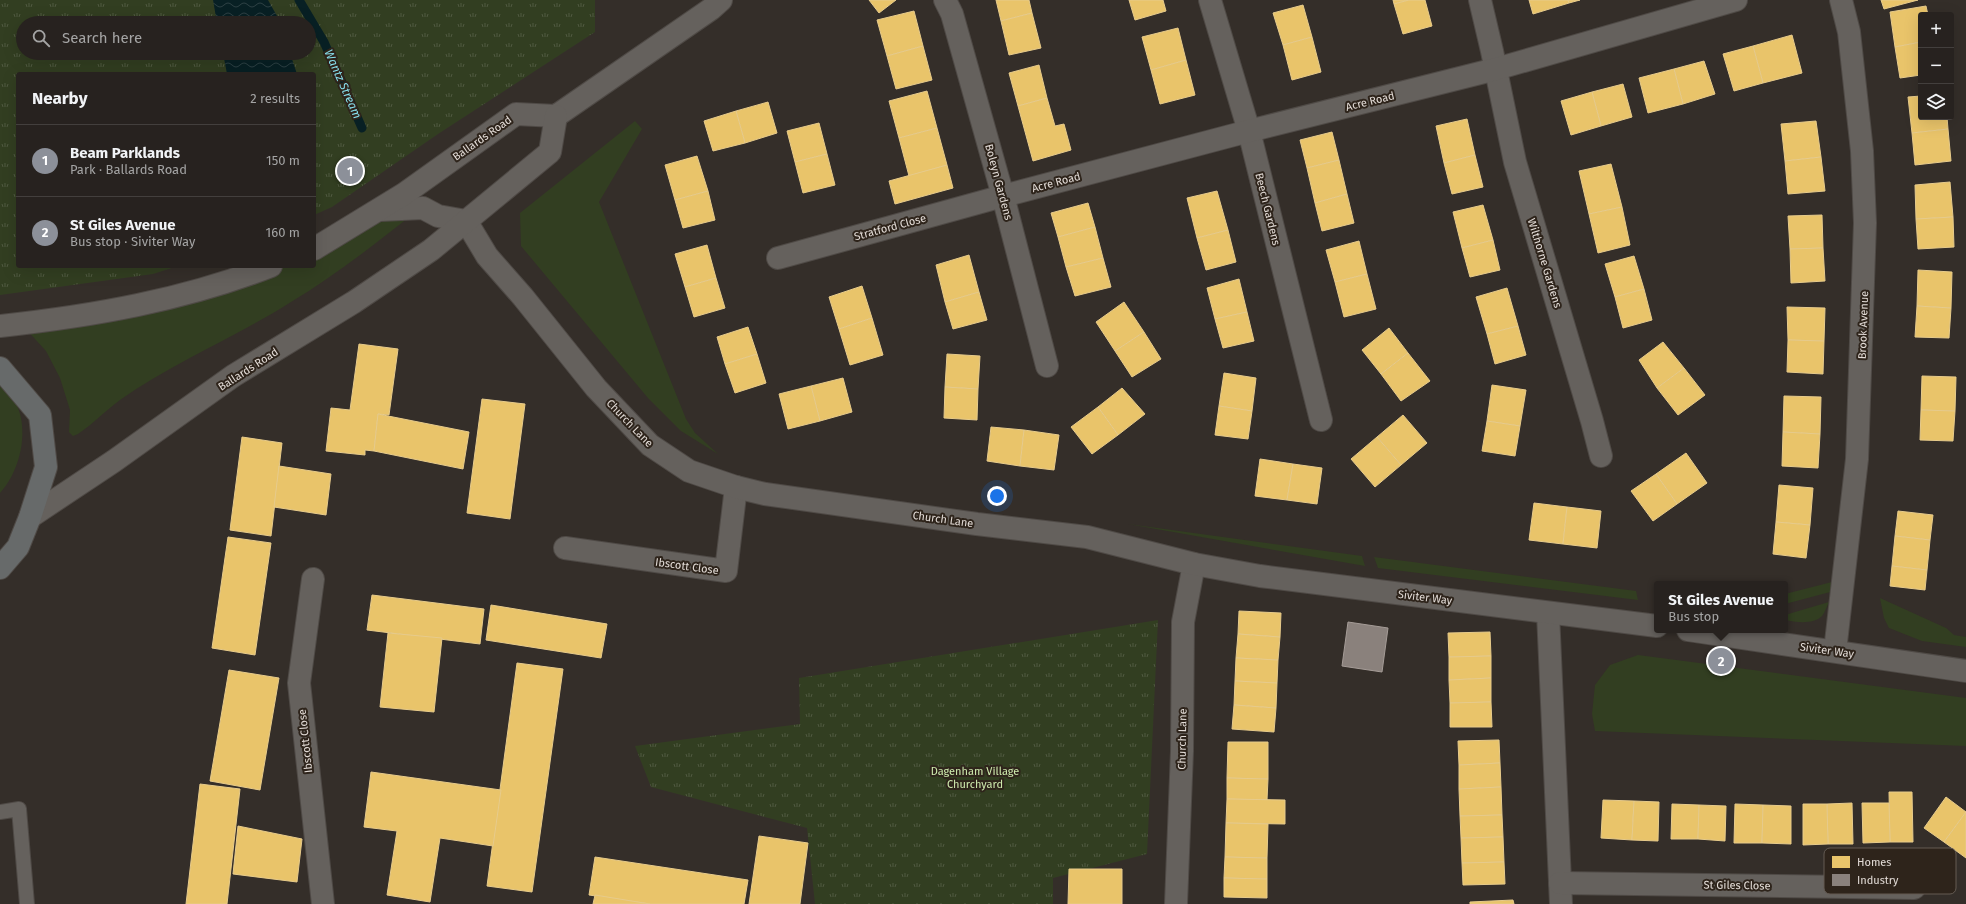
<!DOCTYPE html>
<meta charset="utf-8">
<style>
body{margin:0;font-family:"Fira Sans",sans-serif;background:#332f2c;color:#f1f3f6}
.controls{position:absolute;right:12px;top:12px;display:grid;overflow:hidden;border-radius:4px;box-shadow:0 4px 16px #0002}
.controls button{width:36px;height:36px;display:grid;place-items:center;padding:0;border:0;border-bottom:1px solid #433f3d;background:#27221f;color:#f1f3f6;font:20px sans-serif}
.you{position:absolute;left:997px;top:496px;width:14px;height:14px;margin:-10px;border:3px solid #fff;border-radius:50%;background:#1a73e8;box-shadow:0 0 0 6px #1a73e833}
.badge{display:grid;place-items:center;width:26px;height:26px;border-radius:50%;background:#8c9099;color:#fff;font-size:13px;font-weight:700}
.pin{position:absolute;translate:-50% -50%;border:2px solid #fff;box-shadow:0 1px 4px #0006}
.popup{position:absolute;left:1654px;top:581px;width:134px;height:52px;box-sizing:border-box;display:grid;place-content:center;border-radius:4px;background:#27221f;filter:drop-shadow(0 1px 3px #0005);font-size:13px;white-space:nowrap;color:#a4a4a4}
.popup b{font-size:15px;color:#f1f3f6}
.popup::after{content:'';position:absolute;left:50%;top:100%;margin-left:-8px;border:8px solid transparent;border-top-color:#27221f}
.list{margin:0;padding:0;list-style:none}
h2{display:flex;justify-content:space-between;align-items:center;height:52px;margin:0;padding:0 16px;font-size:17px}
h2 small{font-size:13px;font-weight:400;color:#a4a4a4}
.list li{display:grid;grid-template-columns:26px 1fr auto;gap:12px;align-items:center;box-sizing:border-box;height:72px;padding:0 16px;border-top:1px solid #433f3d}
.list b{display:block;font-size:15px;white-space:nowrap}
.list p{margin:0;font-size:13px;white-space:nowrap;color:#a4a4a4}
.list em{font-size:13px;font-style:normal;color:#a4a4a4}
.icon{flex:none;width:22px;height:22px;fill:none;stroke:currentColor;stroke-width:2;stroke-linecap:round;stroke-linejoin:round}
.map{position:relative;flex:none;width:1966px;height:904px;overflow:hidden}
.search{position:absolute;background:#27221f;box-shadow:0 4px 16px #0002;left:16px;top:16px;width:300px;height:44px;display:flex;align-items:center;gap:10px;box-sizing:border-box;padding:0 14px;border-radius:22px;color:#a4a4a4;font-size:15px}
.panel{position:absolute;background:#27221f;box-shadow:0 4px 16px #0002;left:16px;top:72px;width:300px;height:196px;border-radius:4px}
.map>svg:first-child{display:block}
.grass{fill:#323e21}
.park{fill:url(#park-tufts);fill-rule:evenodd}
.water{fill:url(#water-waves)}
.homes{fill:#e9c46a;stroke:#e7cb8b}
.industry{fill:#8a817c;stroke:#a59c97}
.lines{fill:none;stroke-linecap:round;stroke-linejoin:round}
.stream{stroke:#082024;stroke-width:9}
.lane-casing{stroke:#4f4a46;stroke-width:16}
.street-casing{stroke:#4f4a46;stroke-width:24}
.secondary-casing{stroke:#4f4a46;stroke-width:24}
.primary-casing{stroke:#4f4a46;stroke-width:24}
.lane{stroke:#65615d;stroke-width:14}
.street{stroke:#65615d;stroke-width:22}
.secondary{stroke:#65615d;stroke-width:22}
.primary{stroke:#676a6a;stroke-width:22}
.labels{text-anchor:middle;stroke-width:4;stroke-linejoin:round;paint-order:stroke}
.street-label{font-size:11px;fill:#e3dcd7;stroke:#2e241b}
.park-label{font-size:11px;fill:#cfebae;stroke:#2e241b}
.water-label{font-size:12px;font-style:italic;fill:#87deec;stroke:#2e241b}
.key{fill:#2e241b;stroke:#645b53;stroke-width:1}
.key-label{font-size:11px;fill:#e3dcd7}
</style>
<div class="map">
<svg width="1966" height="904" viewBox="0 0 1966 904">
<defs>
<pattern id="park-tufts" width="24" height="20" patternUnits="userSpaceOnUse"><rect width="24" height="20" fill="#323e21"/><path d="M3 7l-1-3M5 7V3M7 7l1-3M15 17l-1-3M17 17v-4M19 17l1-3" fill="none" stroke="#505940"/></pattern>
<pattern id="water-waves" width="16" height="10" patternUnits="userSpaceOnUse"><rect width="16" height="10" fill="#082024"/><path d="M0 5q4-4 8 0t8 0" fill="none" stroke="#2c4043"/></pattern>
</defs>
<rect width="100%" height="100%" fill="#342e29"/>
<g class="grass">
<path d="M635 121 642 129 599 202 686 419 695 433 718 454 681 431 648 398 521 246 520 213Z"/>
<path d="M428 197 431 200C385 236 341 272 291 302 236 337 174 362 120 400 106 410 93 424 78 434L73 436 69 432 70 410 60 378 46 351 25 328 48 313 277 266H314V250L393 207Z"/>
<path d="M0 376C8 388 16 400 20 414 27 440 18 473 0 493Z"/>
<path d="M1128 524 1362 556 1365 566Z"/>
<path d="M1374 557 1636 591 1638 600 1378 568Z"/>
<path d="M1832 582 1834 591 1785 604V594Z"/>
<path d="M1880 598 1946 628 1954 635 1966 637V647L1922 641 1889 628 1884 618Z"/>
<path d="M1829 602C1827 606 1825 612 1822 616 1813 625 1796 622 1785 620V615Z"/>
<path d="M1638 655 1966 698V746L1595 731 1592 714 1595 685 1610 665Z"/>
</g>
<g class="park">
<path d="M0 0H595V32L438 134 332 207 314 215V74H18V266H178L153 274 0 295ZM23 23H309V53H23Z"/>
<path d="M1158 620 1147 854 1053 878V904H815L807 828 651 787 635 746 800 724 799 678Z"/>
</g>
<g class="water">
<path d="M213 0H268L281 23H217Z"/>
<path d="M223 53H290L297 74H227Z"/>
</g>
<g class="homes">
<path d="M869 0H896L879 13Z"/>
<path d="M996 0H1029L1032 13 1001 21Z"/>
<path d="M1129 0H1163L1166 11 1135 20Z"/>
<path d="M1393 0H1409L1394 4Z"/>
<path d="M1409 0H1425L1432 26 1403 34 1394 4Z"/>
<path d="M1529 0H1568L1569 3 1533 14Z"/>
<path d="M1568 0H1580L1569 3Z"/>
<path d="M1881 0H1918L1884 9Z"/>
<path d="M1303 5 1312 37 1283 45 1273 13Z"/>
<path d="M1926 6 1928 15H1921V42L1895 47 1890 12Z"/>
<path d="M914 11 923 46 887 56 877 20Z"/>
<path d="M1032 13 1041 48 1009 55 1001 21Z"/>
<path d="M1178 28 1186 60 1151 70 1142 37Z"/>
<path d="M1792 35 1802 73 1763 83 1753 46Z"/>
<path d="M1312 37 1321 72 1292 80 1283 45Z"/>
<path d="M1921 42V75L1900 78 1895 47Z"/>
<path d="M923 46 932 80 896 89 887 56Z"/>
<path d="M1753 46 1763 83 1734 91 1723 54Z"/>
<path d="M1186 60 1195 95 1160 104 1151 70Z"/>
<path d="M1704 61 1715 94 1683 104 1674 69Z"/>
<path d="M1039 65 1047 98 1018 106 1009 73Z"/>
<path d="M1674 69 1683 104 1648 113 1639 78Z"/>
<path d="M1623 84 1632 117 1601 126 1592 92Z"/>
<path d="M927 91 937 128 899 138 889 101Z"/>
<path d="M1592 92 1601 126 1571 135 1561 101Z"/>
<path d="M1921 96V117H1947L1948 129 1912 133 1908 97Z"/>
<path d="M1047 98 1055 126 1064 124 1071 150 1033 161 1018 106Z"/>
<path d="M768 102 777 133 745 143 736 111Z"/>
<path d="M736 111 745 143 713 151 704 121Z"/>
<path d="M1467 119 1475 155 1444 163 1436 126Z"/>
<path d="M1816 121 1821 157 1785 161 1781 124Z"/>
<path d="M819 123 827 154 795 162 787 131Z"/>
<path d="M937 128 947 165 909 176 899 138Z"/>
<path d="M1948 129 1951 161 1915 165 1912 133Z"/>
<path d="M1332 132 1339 160 1307 168 1300 140Z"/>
<path d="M827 154 835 185 803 193 795 162Z"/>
<path d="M1475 155 1483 187 1452 194 1444 163Z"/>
<path d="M697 156 708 191 675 200 665 165Z"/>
<path d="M1821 157 1825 191 1788 194 1785 161Z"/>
<path d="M1339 160 1347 194 1315 203 1307 168Z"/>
<path d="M1611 164 1622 207 1589 214 1579 171Z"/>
<path d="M947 165 953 188 895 204 889 181Z"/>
<path d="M1950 182 1953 217 1916 219 1915 185Z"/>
<path d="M708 191 715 220 683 228 675 200Z"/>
<path d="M1217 191 1228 230 1197 238 1187 198Z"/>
<path d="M1347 194 1354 223 1322 231 1315 203Z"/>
<path d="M1088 203 1095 227 1058 237 1051 213Z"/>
<path d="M1483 205 1493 240 1462 248 1453 212Z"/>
<path d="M1622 207 1630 245 1598 253 1589 214Z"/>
<path d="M1822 215 1823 248 1790 249 1788 216Z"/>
<path d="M1953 217 1954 247 1918 249 1916 219Z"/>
<path d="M1095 227 1103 258 1066 267 1058 237Z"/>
<path d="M1228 230 1236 262 1206 270 1197 238Z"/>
<path d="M1493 240 1500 270 1470 277 1462 248Z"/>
<path d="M1359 241 1367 274 1335 282 1326 250Z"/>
<path d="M707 245 716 278 685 287 675 254Z"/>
<path d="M1823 248 1825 281 1791 283 1790 249Z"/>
<path d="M969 255 979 292 945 302 936 265Z"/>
<path d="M1634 256 1644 289 1615 297 1605 264Z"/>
<path d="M1103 258 1111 287 1075 296 1066 267Z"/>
<path d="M1918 270 1952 272 1951 308 1917 306Z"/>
<path d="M1367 274 1376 309 1344 317 1335 282Z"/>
<path d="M716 278 725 308 694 317 685 287Z"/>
<path d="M1239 279 1247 312 1215 319 1207 288Z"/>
<path d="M862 286 872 318 839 329 829 297Z"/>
<path d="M1507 288 1518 326 1487 334 1476 297Z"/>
<path d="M1644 289 1652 320 1623 328 1615 297Z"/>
<path d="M979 292 987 320 953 329 945 302Z"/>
<path d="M1124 302 1144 332 1115 351 1096 322Z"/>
<path d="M1917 306 1951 308 1949 338 1915 337Z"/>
<path d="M1787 307 1825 308 1824 341 1788 340Z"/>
<path d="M1247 312 1254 341 1223 348 1215 319Z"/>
<path d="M872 318 883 355 850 365 839 329Z"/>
<path d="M1518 326 1526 355 1495 364 1487 334Z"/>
<path d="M748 327 757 354 725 364 717 337Z"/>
<path d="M1389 328 1408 353 1381 374 1362 350Z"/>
<path d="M1144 332 1161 359 1132 377 1115 351Z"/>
<path d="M1788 340 1824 341 1823 374 1787 372Z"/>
<path d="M1663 342 1684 368 1657 388 1639 360Z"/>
<path d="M359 344 398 349 389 415 378 414 374 451 365 450V455L326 451 331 408 350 410Z"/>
<path d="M1408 353 1430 381 1401 401 1381 374Z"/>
<path d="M757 354 766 383 735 393 725 364Z"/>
<path d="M947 354 980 356 978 389 945 387Z"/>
<path d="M1684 368 1705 395 1678 415 1657 388Z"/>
<path d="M1224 373 1256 378 1252 411 1219 406Z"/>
<path d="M1922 376 1956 377 1955 411 1921 410Z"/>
<path d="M843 378 852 412 820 421 811 386Z"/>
<path d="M1492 385 1526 390 1520 426 1487 421Z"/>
<path d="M811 386 820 421 788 429 779 394Z"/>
<path d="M945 387 978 389 977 420 944 418Z"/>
<path d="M1122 388 1145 414 1118 435 1098 407Z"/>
<path d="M1784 396 1821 397 1820 434 1783 432Z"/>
<path d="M482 399 525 404 510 519 467 513Z"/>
<path d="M1219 406 1252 411 1248 439 1215 435Z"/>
<path d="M1098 407 1118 435 1092 454 1071 427Z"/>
<path d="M1921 410 1955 411 1953 441 1920 440Z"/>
<path d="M378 414 469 432 463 469 374 451Z"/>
<path d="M1403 415 1427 443 1401 465 1377 437Z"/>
<path d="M1487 421 1520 426 1515 456 1482 451Z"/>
<path d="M991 427 1024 430 1020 466 987 461Z"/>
<path d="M1024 430 1059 435 1054 470 1020 466Z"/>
<path d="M1783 432 1820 434 1818 468 1782 466Z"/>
<path d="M242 437 282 443 271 536 230 530Z"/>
<path d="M1377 437 1401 465 1375 487 1351 459Z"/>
<path d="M1686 453 1707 483 1677 504 1656 474Z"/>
<path d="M1260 459 1293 464 1287 500 1255 496Z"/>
<path d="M1293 464 1322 468 1317 504 1287 500Z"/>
<path d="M279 466 331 474 326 515 274 507Z"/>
<path d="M1656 474 1677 504 1653 521 1631 491Z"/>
<path d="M1779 485 1813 488 1810 525 1776 522Z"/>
<path d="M1534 503 1567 507 1563 544 1529 540Z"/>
<path d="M1567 507 1601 511 1597 548 1563 544Z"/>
<path d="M1898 511 1933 515 1930 540 1895 536Z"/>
<path d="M1776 522 1810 525 1806 558 1773 554Z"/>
<path d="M1895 536 1930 540 1927 570 1892 566Z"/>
<path d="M228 537 271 543 255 655 212 648Z"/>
<path d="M1892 566 1927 570 1925 590 1890 586Z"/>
<path d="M372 595 484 609 480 644 367 630Z"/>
<path d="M491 605 607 624 601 658 486 640Z"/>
<path d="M1239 611 1281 613 1280 637 1238 634Z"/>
<path d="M1490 632 1491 656 1449 657 1448 633Z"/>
<path d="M388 633 442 638 434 712 380 707Z"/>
<path d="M1238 634 1280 637 1278 660 1236 658Z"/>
<path d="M1491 656V678L1449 680V657Z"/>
<path d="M1236 658 1278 660 1277 683 1235 681Z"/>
<path d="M517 663 563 669 532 892 487 886Z"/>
<path d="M229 670 279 678 260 790 210 781Z"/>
<path d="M1491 678V702L1450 703 1449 680Z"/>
<path d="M1235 681 1277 683 1276 708 1234 705Z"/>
<path d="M1491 702 1492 727H1450V703Z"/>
<path d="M1234 705 1276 708 1274 732 1232 729Z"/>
<path d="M1499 740 1500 763 1459 765 1458 741Z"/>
<path d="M1228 742H1268V779L1227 778Z"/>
<path d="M1500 763 1501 787 1459 789V765Z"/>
<path d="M371 772 501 790 493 846 440 838 430 902 387 895 397 831 364 827Z"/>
<path d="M1227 778 1268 779 1267 800 1227 799Z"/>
<path d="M200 784 240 789 227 904H186Z"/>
<path d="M1501 787 1502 815 1460 816 1459 789Z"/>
<path d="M1889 792H1912L1913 842H1890Z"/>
<path d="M1946 797 1966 812 1944 842 1924 828Z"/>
<path d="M1227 799 1285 800V824L1226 823Z"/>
<path d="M1603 800 1634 801 1632 840 1601 838Z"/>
<path d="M1634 801 1659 802 1658 841 1632 840Z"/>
<path d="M1852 803 1853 844H1828L1827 804Z"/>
<path d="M1862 803H1889L1890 842 1863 843Z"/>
<path d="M1672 804 1699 805 1698 839H1671Z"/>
<path d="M1735 804 1763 805 1762 843H1734Z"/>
<path d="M1803 804H1827L1828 844 1803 845Z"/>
<path d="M1699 805 1726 806 1725 841 1698 839Z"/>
<path d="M1763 805 1791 806V844L1762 843Z"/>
<path d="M1966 812V858L1944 842Z"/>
<path d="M1502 815 1503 837 1461 838 1460 816Z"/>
<path d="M1226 823 1268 824 1267 858 1225 857Z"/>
<path d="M238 826 302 839 297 882 233 874Z"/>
<path d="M759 836 808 843 800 904H749Z"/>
<path d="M1503 837 1504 862 1462 863 1461 838Z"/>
<path d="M595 857 748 880 744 904H650L589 895Z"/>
<path d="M1225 857 1267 858V879L1224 878Z"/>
<path d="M1504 862 1505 884 1463 885 1462 863Z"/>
<path d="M1069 869H1122V904H1068Z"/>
<path d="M1224 878 1267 879V898L1224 897Z"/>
<path d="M595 895 650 904H593Z"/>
<path d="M1513 900 1514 904H1470V902Z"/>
</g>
<path class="industry" d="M1348 622 1388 628 1382 672 1342 666Z"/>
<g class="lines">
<path class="stream" d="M299 0 324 42 362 128"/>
<g class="lane-casing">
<path id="lane" d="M0 812 19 809 27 904"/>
</g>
<g class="street-casing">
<g id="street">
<path d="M945 0 952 14 1003 196 1047 366"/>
<path d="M1210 0 1249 131 1321 420"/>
<path d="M1480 0 1492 51 1515 162 1592 421 1601 456"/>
<path d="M778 258 1003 196 1249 131 1496 69 1736 0"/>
<path d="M565 548 726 571 736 487"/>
<path d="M313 579 299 683 323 904"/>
<path d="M1548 613 1561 904"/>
<path d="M1835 651 1857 459 1865 223 1862 151 1849 32 1841 0"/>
<path d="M1560 883 1914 888"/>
<path d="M1176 904 1182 751 1183 622 1194 564"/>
</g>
</g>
<g class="secondary-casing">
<g id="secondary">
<path d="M380 210 423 208 438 216 466 221"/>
<path d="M466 221 487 256 523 297 596 388 650 445 689 471 736 487 765 494 977 524 1087 537 1194 564 1260 576 1657 626"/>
<path d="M314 249 404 194 516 114 556 116 711 9 721 0"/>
<path d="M0 326C93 316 184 300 271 266"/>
<path d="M30 517 114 461 233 376 354 302 431 250 550 152 556 116"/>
<path d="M1688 630 1966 671"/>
</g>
</g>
<g class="primary-casing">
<path id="primary" d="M0 368 40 415 46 467 30 517 18 547 0 568"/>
</g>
<use href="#lane" class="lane"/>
<use href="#street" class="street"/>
<use href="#secondary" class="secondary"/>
<use href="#primary" class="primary"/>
</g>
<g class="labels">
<g class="street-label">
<text transform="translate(1370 101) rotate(-14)" y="4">Acre Road</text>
<text transform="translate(482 138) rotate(-35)" y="4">Ballards Road</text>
<text transform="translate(999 182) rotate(75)" y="4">Boleyn Gardens</text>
<text transform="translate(1056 182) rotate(-15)" y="4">Acre Road</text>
<text transform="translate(1268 209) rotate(76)" y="4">Beech Gardens</text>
<text transform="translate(890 227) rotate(-15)" y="4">Stratford Close</text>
<text transform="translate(1545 263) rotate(73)" y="4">Wilthorne Gardens</text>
<text transform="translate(1863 325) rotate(-88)" y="4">Brook Avenue</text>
<text transform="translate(248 369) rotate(-33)" y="4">Ballards Road</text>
<text transform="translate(630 423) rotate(46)" y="4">Church Lane</text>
<text transform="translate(943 519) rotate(8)" y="4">Church Lane</text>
<text transform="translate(687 566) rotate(8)" y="4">Ibscott Close</text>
<text transform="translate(1425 597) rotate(7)" y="4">Siviter Way</text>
<text transform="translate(1827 650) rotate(8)" y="4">Siviter Way</text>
<text transform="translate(1182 739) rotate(-89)" y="4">Church Lane</text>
<text transform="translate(305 741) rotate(-96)" y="4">Ibscott Close</text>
<text transform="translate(1737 885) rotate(1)" y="4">St Giles Close</text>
</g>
<g class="park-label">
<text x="975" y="775">Dagenham Village<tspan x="975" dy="13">Churchyard</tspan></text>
</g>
<g class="water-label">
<text transform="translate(343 84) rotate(66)" y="4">Wantz Stream</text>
</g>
</g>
<rect x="1824" y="848" width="132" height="46" rx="6" class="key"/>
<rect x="1832" y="856" width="18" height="12" fill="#e9c46a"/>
<rect x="1832" y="874" width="18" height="12" fill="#8a817c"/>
<g class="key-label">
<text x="1857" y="866">Homes</text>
<text x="1857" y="884">Industry</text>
</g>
</svg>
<div class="controls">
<button>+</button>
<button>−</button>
<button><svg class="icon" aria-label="layers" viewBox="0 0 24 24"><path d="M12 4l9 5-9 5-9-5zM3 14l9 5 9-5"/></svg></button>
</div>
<div class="you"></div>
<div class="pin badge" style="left:350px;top:171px">1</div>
<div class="pin badge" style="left:1721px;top:661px">2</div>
<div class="popup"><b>St Giles Avenue</b>Bus stop</div>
<div class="search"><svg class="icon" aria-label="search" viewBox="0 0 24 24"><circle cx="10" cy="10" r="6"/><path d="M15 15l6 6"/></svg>Search here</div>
<section class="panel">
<h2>Nearby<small>2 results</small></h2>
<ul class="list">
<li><span class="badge">1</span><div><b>Beam Parklands</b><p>Park · Ballards Road</p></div><em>150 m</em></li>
<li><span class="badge">2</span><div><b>St Giles Avenue</b><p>Bus stop · Siviter Way</p></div><em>160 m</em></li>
</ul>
</section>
</div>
